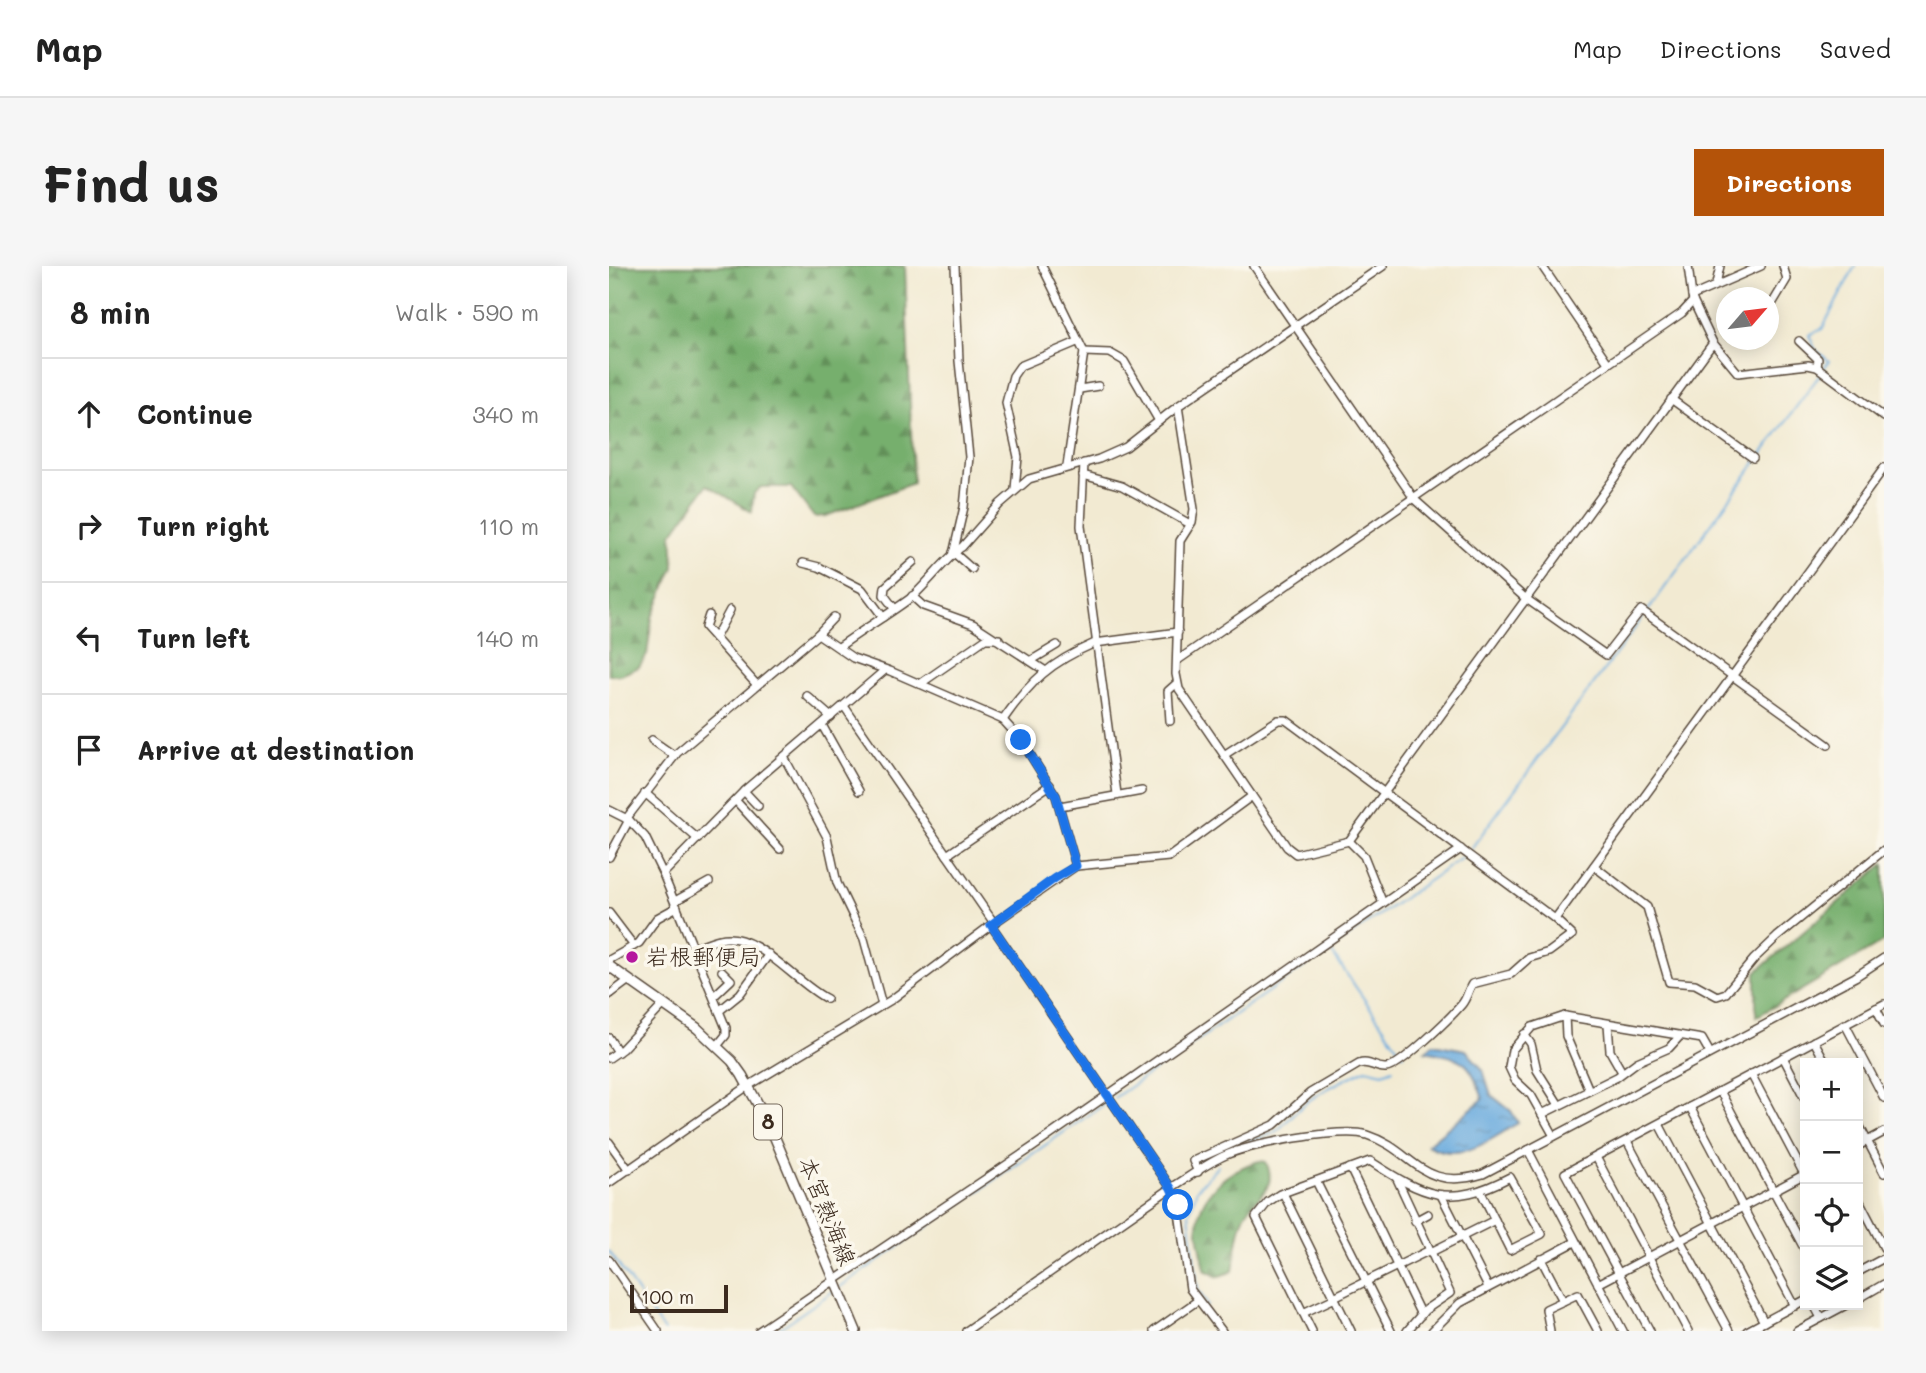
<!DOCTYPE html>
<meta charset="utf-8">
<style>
body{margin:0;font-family:Mali,"Klee One",sans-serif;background:#f6f6f6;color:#222}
.controls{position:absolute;right:21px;bottom:21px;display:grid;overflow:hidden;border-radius:0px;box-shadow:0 4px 18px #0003}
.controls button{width:63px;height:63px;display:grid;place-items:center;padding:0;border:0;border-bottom:2px solid #e0e0e0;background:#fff;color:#222;font:35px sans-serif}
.compass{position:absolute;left:1107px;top:21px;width:63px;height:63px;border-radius:50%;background:#fff;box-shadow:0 4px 18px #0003;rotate:62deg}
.scale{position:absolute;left:21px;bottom:18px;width:98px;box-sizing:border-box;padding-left:7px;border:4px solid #3b2a1e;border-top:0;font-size:19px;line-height:24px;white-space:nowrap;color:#3b2a1e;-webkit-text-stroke:5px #fbf7ec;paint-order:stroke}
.stop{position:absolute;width:21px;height:21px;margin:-16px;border:5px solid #1a73e8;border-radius:50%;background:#fff}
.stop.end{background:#1a73e8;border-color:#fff;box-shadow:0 2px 7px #0008}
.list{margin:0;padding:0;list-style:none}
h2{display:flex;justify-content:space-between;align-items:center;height:91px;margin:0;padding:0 28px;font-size:30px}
h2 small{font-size:23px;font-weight:400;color:#767676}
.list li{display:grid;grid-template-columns:46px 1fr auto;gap:21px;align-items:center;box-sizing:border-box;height:112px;padding:0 28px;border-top:2px solid #e0e0e0}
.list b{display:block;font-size:26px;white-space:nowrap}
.list em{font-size:23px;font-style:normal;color:#767676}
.icon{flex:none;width:38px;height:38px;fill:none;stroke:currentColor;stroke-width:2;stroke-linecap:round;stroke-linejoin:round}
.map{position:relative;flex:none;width:1275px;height:1065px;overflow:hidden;border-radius:0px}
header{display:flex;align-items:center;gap:42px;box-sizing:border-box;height:98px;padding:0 35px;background:#fff;border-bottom:2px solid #e0e0e0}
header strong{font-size:33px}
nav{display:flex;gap:38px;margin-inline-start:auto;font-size:24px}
.intro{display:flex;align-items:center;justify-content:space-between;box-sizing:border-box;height:168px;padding:0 42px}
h1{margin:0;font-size:49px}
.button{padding:18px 32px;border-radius:0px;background:#b45309;color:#fff;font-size:24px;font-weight:700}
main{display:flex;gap:42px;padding:0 42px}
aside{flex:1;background:#fff;border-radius:0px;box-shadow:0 4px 18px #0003}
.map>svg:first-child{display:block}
.forest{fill:url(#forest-firs);stroke:#586c46;stroke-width:2}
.water{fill:url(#water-ripples);stroke:#526a7e;stroke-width:2}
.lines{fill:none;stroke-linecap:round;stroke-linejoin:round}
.stream{stroke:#6aabde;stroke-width:2}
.minor-casing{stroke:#564739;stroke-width:10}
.major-casing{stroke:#564739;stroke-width:12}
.minor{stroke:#fff;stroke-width:7}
.major{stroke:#fff;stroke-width:9}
.route{stroke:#1a73e8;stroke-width:9}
.poi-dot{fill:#b5179e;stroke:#fbf7ec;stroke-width:2.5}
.labels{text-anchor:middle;stroke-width:7;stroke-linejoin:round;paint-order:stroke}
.shield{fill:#fbf7ec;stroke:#75685c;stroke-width:2}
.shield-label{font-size:21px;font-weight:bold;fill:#3b2a1e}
.poi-label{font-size:23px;fill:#3b2a1e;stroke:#fbf7ec;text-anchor:start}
.street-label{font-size:23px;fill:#3b2a1e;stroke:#fbf7ec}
</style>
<header>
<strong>Map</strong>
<nav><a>Map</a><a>Directions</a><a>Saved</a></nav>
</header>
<div class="intro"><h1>Find us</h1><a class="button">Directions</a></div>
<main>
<aside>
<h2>8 min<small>Walk · 590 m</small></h2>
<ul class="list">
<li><svg class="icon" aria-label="ahead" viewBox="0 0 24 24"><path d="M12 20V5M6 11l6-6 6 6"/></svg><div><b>Continue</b></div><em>340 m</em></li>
<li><svg class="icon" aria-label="right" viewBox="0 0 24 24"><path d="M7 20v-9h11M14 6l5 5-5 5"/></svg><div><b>Turn right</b></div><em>110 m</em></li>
<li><svg class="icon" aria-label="left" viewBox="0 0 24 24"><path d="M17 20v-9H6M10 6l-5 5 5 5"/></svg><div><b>Turn left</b></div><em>140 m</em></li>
<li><svg class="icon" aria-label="arrive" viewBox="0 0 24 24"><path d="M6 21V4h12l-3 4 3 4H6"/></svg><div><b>Arrive at destination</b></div></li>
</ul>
</aside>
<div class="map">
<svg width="1275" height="1065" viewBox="0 0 1275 1065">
<defs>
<pattern id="forest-firs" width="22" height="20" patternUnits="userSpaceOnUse" patternTransform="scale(1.75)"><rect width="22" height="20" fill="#76af6d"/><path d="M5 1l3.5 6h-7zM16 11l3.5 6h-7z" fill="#628f59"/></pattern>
<pattern id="water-ripples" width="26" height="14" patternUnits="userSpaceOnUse" patternTransform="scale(1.75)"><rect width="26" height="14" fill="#6aabde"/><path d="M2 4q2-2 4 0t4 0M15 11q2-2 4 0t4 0" fill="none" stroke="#588bb3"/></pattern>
</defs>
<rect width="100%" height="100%" fill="#fbf7ec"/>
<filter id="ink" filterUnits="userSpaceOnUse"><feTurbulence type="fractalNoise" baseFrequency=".0143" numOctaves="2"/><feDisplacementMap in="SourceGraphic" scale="14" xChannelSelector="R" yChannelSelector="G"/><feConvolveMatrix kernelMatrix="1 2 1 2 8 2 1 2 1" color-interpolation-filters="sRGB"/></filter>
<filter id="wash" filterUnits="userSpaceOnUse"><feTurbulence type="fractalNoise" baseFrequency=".00686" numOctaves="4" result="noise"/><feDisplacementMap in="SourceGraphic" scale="28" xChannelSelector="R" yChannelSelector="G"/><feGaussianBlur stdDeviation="1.57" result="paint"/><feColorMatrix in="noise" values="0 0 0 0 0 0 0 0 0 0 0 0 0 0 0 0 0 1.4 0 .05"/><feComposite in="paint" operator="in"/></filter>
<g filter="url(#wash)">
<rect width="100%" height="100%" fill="#f2ead2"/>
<g class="forest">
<path d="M0 0H296L304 217 217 250 205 251 182 221H152L145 227 143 246 98 219 63 268 65 301 43 351 38 389 30 401 12 409H0Z"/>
<path d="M1275 598V675L1147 751V706Z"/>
<path d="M650 895 657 896C670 925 646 929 636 949 628 965 627 988 624 1005L609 1011 596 1004C594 991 590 978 589 965 587 928 619 904 650 895Z"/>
</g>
<path class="water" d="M824 778 857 784 874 804 882 829 902 845 909 857C879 875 853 898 818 879L874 833C860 793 856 793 816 785Z"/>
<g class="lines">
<g class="stream">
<path d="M1215 102 1220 95 1206 83 1200 69 1213 63 1246 0"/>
<path d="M1038 346 1212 107"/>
<path d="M861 584 1035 350"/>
<path d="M721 684 794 789"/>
<path d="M505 832 857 589"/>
<path d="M640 874C673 868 668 863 690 843 708 826 735 814 757 803L774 807 784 803"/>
<path d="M0 985 55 1065"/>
<path d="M231 1021 500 835"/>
<path d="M599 1040 589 1024 580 948 588 923 609 900"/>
<path d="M601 1056 605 1065"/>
<path d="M167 1065 226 1024"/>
</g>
</g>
</g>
<g filter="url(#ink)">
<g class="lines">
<g class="minor-casing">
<g id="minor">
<path d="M433 0 475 86 458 200"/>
<path d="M645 0 806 234 916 332 997 389 1032 344 1219 479"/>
<path d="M933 0 999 97"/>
<path d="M1079 0 1083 30"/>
<path d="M1107 18 1111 0"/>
<path d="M1084 35 1104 77 1129 107 1199 99 1208 101 1275 151"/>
<path d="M1160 43 1178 13 1174 0"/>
<path d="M1190 75 1209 93 1208 101"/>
<path d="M475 86 501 87 515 95 550 155"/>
<path d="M471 123 489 120"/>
<path d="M1062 133 1144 192"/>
<path d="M569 140 585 243 583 256 571 275 567 408 570 423 678 581 687 588 740 575 1104 77"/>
<path d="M475 197 472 260 508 528"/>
<path d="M474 209 513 220 581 258"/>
<path d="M406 223 409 191 397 137 404 110 411 100 468 76"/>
<path d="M345 284 355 241 360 191 350 95 346 0"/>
<path d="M344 286 363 303"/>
<path d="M194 297 210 301 253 323 274 351"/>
<path d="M303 330 314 340 364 358 435 404"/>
<path d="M285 342 275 329 276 321 304 296"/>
<path d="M100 349 96 361 147 418"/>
<path d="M209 368 225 351"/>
<path d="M106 372 121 344"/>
<path d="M230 381C253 364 279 349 303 331 316 320 344 285 353 281L391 238 420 213 490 193 517 181 569 140 774 0"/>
<path d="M423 394 448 379"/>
<path d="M569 394 1073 47 1084 35 1083 30 1152 0"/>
<path d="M311 418 376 373H390"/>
<path d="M198 430 222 451"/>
<path d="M235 440 385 657"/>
<path d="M394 454C421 415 442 396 486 377L569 366"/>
<path d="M561 455 559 425 568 417"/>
<path d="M213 459 250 525"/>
<path d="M43 474 66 490"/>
<path d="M175 491 218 571 228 617 255 673 273 739"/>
<path d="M135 525 149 540"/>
<path d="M36 527 89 573"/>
<path d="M127 535 171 583"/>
<path d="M451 540 533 525"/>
<path d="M0 544 20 554 36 571 54 608 117 762V769L108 780"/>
<path d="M17 553 68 487 209 368 244 392 281 405 394 454 412 474 447 530 467 600"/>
<path d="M740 575 755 590 773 635"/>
<path d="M338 589 441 519"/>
<path d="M0 591 20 554"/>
<path d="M985 600 1038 641 1060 716 1086 718 1108 730 1117 727 1145 693 1168 671 1275 584"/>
<path d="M54 608 137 523 276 404"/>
<path d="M66 635 100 616"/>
<path d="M0 647 25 680"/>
<path d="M946 653 1275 202"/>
<path d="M382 659 467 600 560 591 643 530"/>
<path d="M85 682C93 679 102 675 111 673 147 664 186 717 218 733"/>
<path d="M0 694 30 677 48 652 68 641"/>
<path d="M0 729 20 714"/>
<path d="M105 730 122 714 113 705"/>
<path d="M1267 742 1275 758"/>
<path d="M110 745 131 728 160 688"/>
<path d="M956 750 957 770 980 824"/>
<path d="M999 758 1001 785 1013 806"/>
<path d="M1236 758 1275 832"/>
<path d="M915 768 922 778 928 804 950 839"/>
<path d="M0 772 9 786"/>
<path d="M1205 775 1217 797"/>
<path d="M1174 791 1196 833"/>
<path d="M0 792 13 783 55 738"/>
<path d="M1142 808 1196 910"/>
<path d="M1111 825 1196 984"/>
<path d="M1081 841 1186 1040"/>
<path d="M933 848 1008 811 1028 796 1060 782 1071 770"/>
<path d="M1249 857 1275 907"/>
<path d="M1050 858 1155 1056"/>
<path d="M945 870 922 829 906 814 900 801 903 784 923 761 956 750 1093 773 1101 787"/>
<path d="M1018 875 1120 1065"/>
<path d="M0 876 20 904"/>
<path d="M1249 880 1275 866"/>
<path d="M919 884 1014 1065"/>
<path d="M987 891 1079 1065"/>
<path d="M741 902 812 1049"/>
<path d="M589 906 584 895 665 859 701 827 750 798C760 794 766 803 777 802 791 801 843 750 853 738 858 732 859 724 863 718L902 708 920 692 940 686 963 669 946 653 677 454H669L615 489"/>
<path d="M788 913 841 1027 816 1044 798 1065"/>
<path d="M707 915 782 1065"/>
<path d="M0 917 139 820 282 734 382 659 562 922C580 911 598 897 617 889 641 878 735 861 758 869 805 884 812 927 874 908L1246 711 1275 692"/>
<path d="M674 927 742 1065"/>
<path d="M832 929 879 1021"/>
<path d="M1249 932 1275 982"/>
<path d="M806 955 819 948"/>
<path d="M822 986 886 954"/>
<path d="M932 993 954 1035"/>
<path d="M0 994 49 1065"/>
<path d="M1249 1006 1275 992"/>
<path d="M989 1018 1196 908"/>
<path d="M725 1031 821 984"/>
<path d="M1249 1033 1275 1018"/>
<path d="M1205 1039 1212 1052"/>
<path d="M694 1047 726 1032"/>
<path d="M150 1065 424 881 852 583"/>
<path d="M357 1065 562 922 569 939 581 1023 613 1065"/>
<path d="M545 1065 588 1035"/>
<path d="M703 1065 647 951 659 936 671 928 761 895C815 930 840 943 901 911L933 968 901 984 872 926"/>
<path d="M823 1065 851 1037 966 976"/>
<path d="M941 1065 937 1043 969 1028 989 1065"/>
<path d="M1041 1065 956 907 1275 738"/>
<path d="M1138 1065 1196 1034"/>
<path d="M1188 1065 1237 1039"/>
</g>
</g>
<g class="major-casing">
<path id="major" d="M0 700 88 762 123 795 133 809 161 860 247 1065"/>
</g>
<use href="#minor" class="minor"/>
<use href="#major" class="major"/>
</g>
</g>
<g class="lines" filter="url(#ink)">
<path class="route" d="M412 474 447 530 467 600 446 612 382 659 562 922 569 939"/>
</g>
<circle class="poi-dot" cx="23" cy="691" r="7"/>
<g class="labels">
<rect class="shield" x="145" y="838.5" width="28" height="35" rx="5"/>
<g class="shield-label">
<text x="159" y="863">8</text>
</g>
<g class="poi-label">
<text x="37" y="699">岩根郵便局</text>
</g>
<g class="street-label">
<text transform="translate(218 945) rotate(68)" y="8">本宮熱海線</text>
</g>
</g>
</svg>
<div class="controls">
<button>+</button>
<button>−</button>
<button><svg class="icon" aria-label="locate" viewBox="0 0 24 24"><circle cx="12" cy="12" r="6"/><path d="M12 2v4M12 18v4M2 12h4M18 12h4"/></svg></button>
<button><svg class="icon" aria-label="layers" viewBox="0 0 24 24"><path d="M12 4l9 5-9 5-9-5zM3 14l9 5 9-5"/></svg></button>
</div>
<svg class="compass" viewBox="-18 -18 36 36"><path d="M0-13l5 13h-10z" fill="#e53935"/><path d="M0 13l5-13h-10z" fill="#767676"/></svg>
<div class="scale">100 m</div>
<div class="stop" style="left:569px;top:939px"></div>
<div class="stop end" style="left:412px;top:474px"></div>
</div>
</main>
